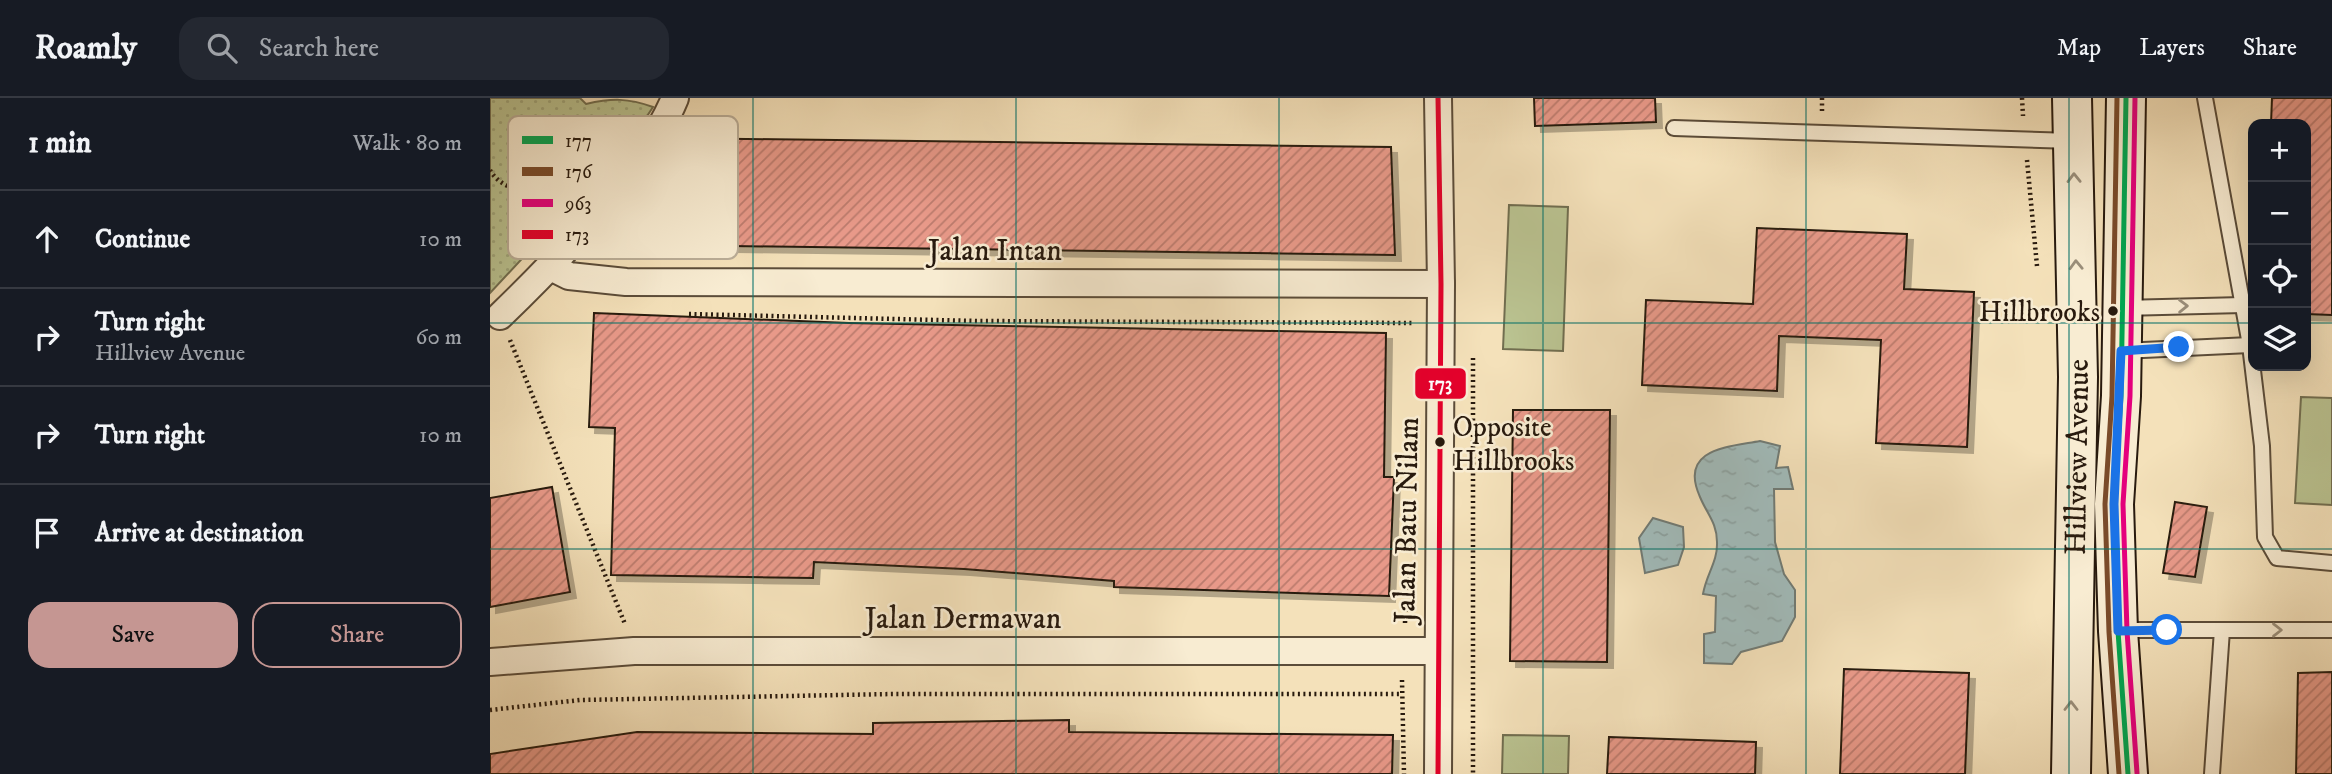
<!DOCTYPE html>
<meta charset="utf-8">
<style>
body{margin:0;font-family:"IM FELL DW Pica",serif;background:#242831;color:#f1f3f6}
.controls{position:absolute;right:21px;top:21px;display:grid;overflow:hidden;border-radius:14px;box-shadow:0 7px 28px #0002}
.controls button{width:63px;height:63px;display:grid;place-items:center;padding:0;border:0;border-bottom:2px solid #363941;background:#171b24;color:#f1f3f6;font:35px sans-serif}
.stop{position:absolute;width:21px;height:21px;margin:-16px;border:5px solid #1a73e8;border-radius:50%;background:#fff}
.stop.end{background:#1a73e8;border-color:#fff;box-shadow:0 2px 7px #0008}
.list{margin:0;padding:0;list-style:none}
h2{display:flex;justify-content:space-between;align-items:center;height:91px;margin:0;padding:0 28px;font-size:30px}
h2 small{font-size:23px;font-weight:400;color:#9ea1a6}
.list li{display:grid;grid-template-columns:46px 1fr auto;gap:21px;align-items:center;box-sizing:border-box;height:98px;padding:0 28px;border-top:2px solid #363941}
.list b{display:block;font-size:26px;white-space:nowrap}
.list p{margin:0;font-size:23px;white-space:nowrap;color:#9ea1a6}
.list em{font-size:23px;font-style:normal;color:#9ea1a6}
.actions{display:flex;gap:14px;padding:21px 28px}
.actions a{flex:1;padding:16px 0;border:2px solid #c59692;border-radius:21px;text-align:center;font-size:24px;color:#c59692}
.actions .main{background:#c59692;color:#111}
.icon{flex:none;width:38px;height:38px;fill:none;stroke:currentColor;stroke-width:2;stroke-linecap:round;stroke-linejoin:round}
.map{position:relative;flex:none;width:1842px;height:676px;overflow:hidden}
header{display:flex;align-items:center;gap:42px;box-sizing:border-box;height:98px;padding:0 35px;background:#171b24;border-bottom:2px solid #363941}
header strong{font-size:33px}
nav{display:flex;gap:38px;margin-inline-start:auto;font-size:24px}
.search{width:490px;height:63px;background:#242831;display:flex;align-items:center;gap:18px;box-sizing:border-box;padding:0 24px;border-radius:21px;color:#9ea1a6;font-size:26px}
main{display:flex}
aside{flex:1;background:#171b24}
.map>svg:first-child{display:block}
.grass{fill:url(#grass-dots);stroke:#716e50;stroke-width:2}
.garden{fill:#bac391;stroke:#716e50;stroke-width:2}
.water{fill:url(#water-ripples);stroke:#717b75;stroke-width:2}
.building{fill:url(#building-hatch);stroke:#281a0e;stroke-width:2;filter:url(#shadow)}
.lines{fill:none;stroke-linecap:round;stroke-linejoin:round}
.lane-casing{stroke:#5b4c39;stroke-width:18}
.street-casing{stroke:#5b4c39;stroke-width:30}
.secondary-casing{stroke:#281a0e;stroke-width:42}
.path{stroke:#281a0e;stroke-width:4.5;stroke-dasharray:2 3.5;stroke-linecap:butt}
.lane{stroke:#f8ecd2;stroke-width:14}
.street{stroke:#f8ecd2;stroke-width:26}
.secondary{stroke:#f8ecd2;stroke-width:38}
.bus-1-casing{stroke:#f8ecd2;stroke-width:10}
.bus-2-casing{stroke:#f8ecd2;stroke-width:10}
.bus-3-casing{stroke:#f8ecd2;stroke-width:10}
.bus-4-casing{stroke:#f8ecd2;stroke-width:10}
.bus-1{stroke:#00a651;stroke-width:5}
.bus-2{stroke:#7a4b2a;stroke-width:5}
.bus-3{stroke:#e5007d;stroke-width:5}
.bus-4{stroke:#e4002b;stroke-width:5}
.oneway{stroke:#9a8e7a}
.route{stroke:#1a73e8;stroke-width:9}
.grid{fill:none;stroke:#0f766e;stroke-width:2;stroke-opacity:0.55}
.bus-dot{fill:#281a0e;stroke:#f8ecd2;stroke-width:2.5}
.labels{text-anchor:middle;stroke-width:5;stroke-linejoin:round;paint-order:stroke}
.bus-label{font-size:28px;fill:#281a0e;stroke:#f8ecd2;text-anchor:end}
.street-label{font-size:30px;fill:#281a0e;stroke:#f8ecd2}
.key{fill:#f8ecd2;stroke:#baad97;stroke-width:2}
.key-label{font-size:19px;fill:#281a0e}
.line-badge{stroke:#f8ecd2;stroke-width:2.5}
.badge-label{font-size:19px;text-anchor:middle;font-weight:bold;fill:#fff}
</style>
<header>
<strong>Roamly</strong>
<div class="search"><svg class="icon" aria-label="search" viewBox="0 0 24 24"><circle cx="10" cy="10" r="6"/><path d="M15 15l6 6"/></svg>Search here</div>
<nav><a>Map</a><a>Layers</a><a>Share</a></nav>
</header>
<main>
<aside>
<h2>1 min<small>Walk · 80 m</small></h2>
<ul class="list">
<li><svg class="icon" aria-label="ahead" viewBox="0 0 24 24"><path d="M12 20V5M6 11l6-6 6 6"/></svg><div><b>Continue</b></div><em>10 m</em></li>
<li><svg class="icon" aria-label="right" viewBox="0 0 24 24"><path d="M7 20v-9h11M14 6l5 5-5 5"/></svg><div><b>Turn right</b><p>Hillview Avenue</p></div><em>60 m</em></li>
<li><svg class="icon" aria-label="right" viewBox="0 0 24 24"><path d="M7 20v-9h11M14 6l5 5-5 5"/></svg><div><b>Turn right</b></div><em>10 m</em></li>
<li><svg class="icon" aria-label="arrive" viewBox="0 0 24 24"><path d="M6 21V4h12l-3 4 3 4H6"/></svg><div><b>Arrive at destination</b></div></li>
</ul>
<div class="actions"><a class="main">Save</a><a>Share</a></div>
</aside>
<div class="map">
<svg width="1842" height="676" viewBox="0 0 1842 676">
<defs>
<pattern id="grass-dots" width="8" height="8" patternUnits="userSpaceOnUse" patternTransform="scale(1.75)"><rect width="8" height="8" fill="#bac391"/><path d="M2 2h.1M6 6h.1" fill="none" stroke="#a0a77c" stroke-width="1.8" stroke-linecap="round"/></pattern>
<pattern id="water-ripples" width="26" height="14" patternUnits="userSpaceOnUse" patternTransform="scale(1.75)"><rect width="26" height="14" fill="#a1bbba"/><path d="M2 4q2-2 4 0t4 0M15 11q2-2 4 0t4 0" fill="none" stroke="#8ba09f"/></pattern>
<pattern id="building-hatch" width="6" height="6" patternUnits="userSpaceOnUse" patternTransform="scale(1.75)"><rect width="6" height="6" fill="#e89989"/><path d="M-1 1l2-2M0 6l6-6M5 7l2-2" fill="none" stroke="#bc7c6e"/></pattern>
<filter id="shadow"><feDropShadow dx="6" dy="6" stdDeviation="0" flood-color="#0004"/></filter>
</defs>
<rect width="100%" height="100%" fill="#f4e1ba"/>
<filter id="stains"><feTurbulence type="fractalNoise" baseFrequency=".00286" numOctaves="4"/><feColorMatrix values="0 0 0 0 .2 0 0 0 0 .09 0 0 0 0 .02 0 0 0 .5 -.17"/></filter>
<radialGradient id="worn" r=".72"><stop offset=".6" stop-color="#630" stop-opacity="0"/><stop offset="1" stop-color="#630" stop-opacity=".3"/></radialGradient>
<path class="grass" d="M0 0H90L96 6C122 0 138 0 163 9L138 47 0 195Z"/>
<g class="garden">
<path d="M1019 107 1078 109 1073 253 1013 251Z"/>
<path d="M1811 299 1842 300V407L1805 405Z"/>
<path d="M1013 637 1079 638 1078 676H1012Z"/>
</g>
<g class="water">
<path d="M1270 343 1290 348 1286 370 1298 369 1303 391H1284L1285 444 1294 476 1305 492V519L1292 543 1251 554 1242 566 1214 565V536L1225 534 1226 498 1213 496C1216 477 1228 463 1227 444 1227 425 1217 416 1210 399 1188 350 1239 349 1270 343Z"/>
<path d="M1163 420 1193 429 1194 449 1188 467 1155 475 1149 440Z"/>
</g>
<g class="building">
<path d="M1044 0H1165L1166 24 1045 28Z"/>
<path d="M1782 0H1842V217L1816 216V26H1781Z"/>
<path d="M184 40 901 49 905 157 173 147Z"/>
<path d="M1267 130 1417 136 1414 191 1484 194 1477 349 1386 345 1391 242 1289 238 1287 293 1152 287 1156 202 1263 206Z"/>
<path d="M104 215 359 225 896 235 894 379H904L899 498 624 489V483L474 471 324 464 323 480 121 477 125 330 99 329Z"/>
<path d="M1023 312H1120L1117 564 1020 563Z"/>
<path d="M62 389 80 494 0 509V400Z"/>
<path d="M1685 404 1717 409 1705 479 1673 475Z"/>
<path d="M1354 571 1479 575 1475 676H1350Z"/>
<path d="M1842 574V676H1806L1808 575Z"/>
<path d="M579 622V634L903 637 902 676H0V656L147 634 383 636V625Z"/>
<path d="M1119 639 1266 644 1265 676H1117Z"/>
</g>
<g class="lines">
<g class="lane-casing">
<g id="lane">
<path d="M1715 0 1760 247 1772 348 1775 439 1787 460 1842 465"/>
<path d="M1184 30 1582 43"/>
<path d="M1632 210 1753 207"/>
<path d="M1632 253 1760 247"/>
<path d="M1629 532H1842"/>
<path d="M1722 676 1732 532"/>
</g>
</g>
<g class="street-casing">
<g id="street">
<path d="M948 0 951 186 948 676"/>
<path d="M61 169 79 178 136 184 951 186"/>
<path d="M10 218C66 164 156 71 185 0"/>
<path d="M0 564 144 553H947"/>
</g>
</g>
<g class="secondary-casing">
<g id="secondary">
<path d="M1636 0 1631 298 1624 406 1628 533 1638 676"/>
<path id="s1" d="M1581 676 1588 279 1582 0"/>
</g>
</g>
<g class="path">
<path d="M1532 0 1533 18"/>
<path d="M1332 13V0"/>
<path d="M1537 62 1547 168"/>
<path d="M0 72C11 92 40 98 61 88 70 84 79 72 87 66L108 67"/>
<path d="M199 216 488 223 922 225"/>
<path d="M20 242 135 526"/>
<path d="M983 260V676"/>
<path d="M915 525 917 467"/>
<path d="M912 582 914 676"/>
<path d="M0 612 90 602 402 596H911"/>
</g>
<use href="#lane" class="lane"/>
<use href="#street" class="street"/>
<use href="#secondary" class="secondary"/>
<g class="bus-1-casing">
<path id="bus-1" d="M1636 0 1631 298 1624 406 1628 533 1638 676"/>
</g>
<g class="bus-2-casing">
<path id="bus-2" d="M1627 0 1622 298 1615 406 1619 534 1629 676"/>
</g>
<g class="bus-3-casing">
<path id="bus-3" d="M1645 0 1640 298 1633 406 1637 533 1647 675"/>
</g>
<g class="bus-4-casing">
<path id="bus-4" d="M948 0 951 186 948 676"/>
</g>
<use href="#bus-1" class="bus-1"/>
<use href="#bus-2" class="bus-2"/>
<use href="#bus-3" class="bus-3"/>
<use href="#bus-4" class="bus-4"/>
</g>
<defs><path id="oneway-chevron" d="M-2-3.5L2.5 0L-2 3.5" fill="none" stroke-width="1.6" stroke-linecap="round" stroke-linejoin="round" transform="scale(1.75)"/></defs>
<g class="oneway">
<use href="#oneway-chevron" transform="translate(1584 80) rotate(-91)"/>
<use href="#oneway-chevron" transform="translate(1586 167) rotate(-92)"/>
<use href="#oneway-chevron" transform="translate(1693 208) rotate(-1)"/>
<use href="#oneway-chevron" transform="translate(1787 532)"/>
<use href="#oneway-chevron" transform="translate(1581 608) rotate(-90)"/>
</g>
<g class="lines">
<path class="route" d="M1677 532 1628 533 1624 406 1631 253 1689 249"/>
</g>
<path class="grid" d="M263 0V676M526 0V676M789 0V676M1053 0V676M1316 0V676M1579 0V676M0 225H1763M1816 225H1842M0 451H1842"/>
<g class="bus-dot">
<circle cx="1623" cy="213" r="6"/>
<circle cx="950" cy="344" r="6"/>
</g>
<g class="labels">
<g class="bus-label">
<text x="1610" y="223">Hillbrooks</text>
<text x="963" y="338" text-anchor="start">Opposite<tspan x="963" dy="34">Hillbrooks</tspan></text>
</g>
<g class="street-label">
<text x="505" y="162">Jalan Intan</text>
<text dy="10" stroke="none"><textPath href="#s1" startOffset="317">Hillview Avenue</textPath></text>
<text transform="translate(916 422) rotate(-89)" y="10">Jalan Batu Nilam</text>
<text x="473" y="530">Jalan Dermawan</text>
</g>
</g>
<rect x="18" y="18" width="230" height="143" rx="10" class="key"/>
<rect x="32" y="38" width="31" height="8" fill="#00a651"/>
<rect x="32" y="69" width="31" height="9" fill="#7a4b2a"/>
<rect x="32" y="101" width="31" height="8" fill="#e5007d"/>
<rect x="32" y="132" width="31" height="9" fill="#e4002b"/>
<g class="key-label">
<text x="75" y="49">177</text>
<text x="75" y="80">176</text>
<text x="75" y="112">963</text>
<text x="75" y="143">173</text>
</g>
<rect class="line-badge" x="924" y="269" width="53" height="33" rx="7" fill="#e4002b"/>
<g class="badge-label">
<text x="950" y="292">173</text>
</g>
<rect width="100%" height="100%" filter="url(#stains)"/>
<rect width="100%" height="100%" fill="url(#worn)"/>
</svg>
<div class="controls">
<button>+</button>
<button>−</button>
<button><svg class="icon" aria-label="locate" viewBox="0 0 24 24"><circle cx="12" cy="12" r="6"/><path d="M12 2v4M12 18v4M2 12h4M18 12h4"/></svg></button>
<button><svg class="icon" aria-label="layers" viewBox="0 0 24 24"><path d="M12 4l9 5-9 5-9-5zM3 14l9 5 9-5"/></svg></button>
</div>
<div class="stop" style="left:1677px;top:532px"></div>
<div class="stop end" style="left:1689px;top:249px"></div>
</div>
</main>
